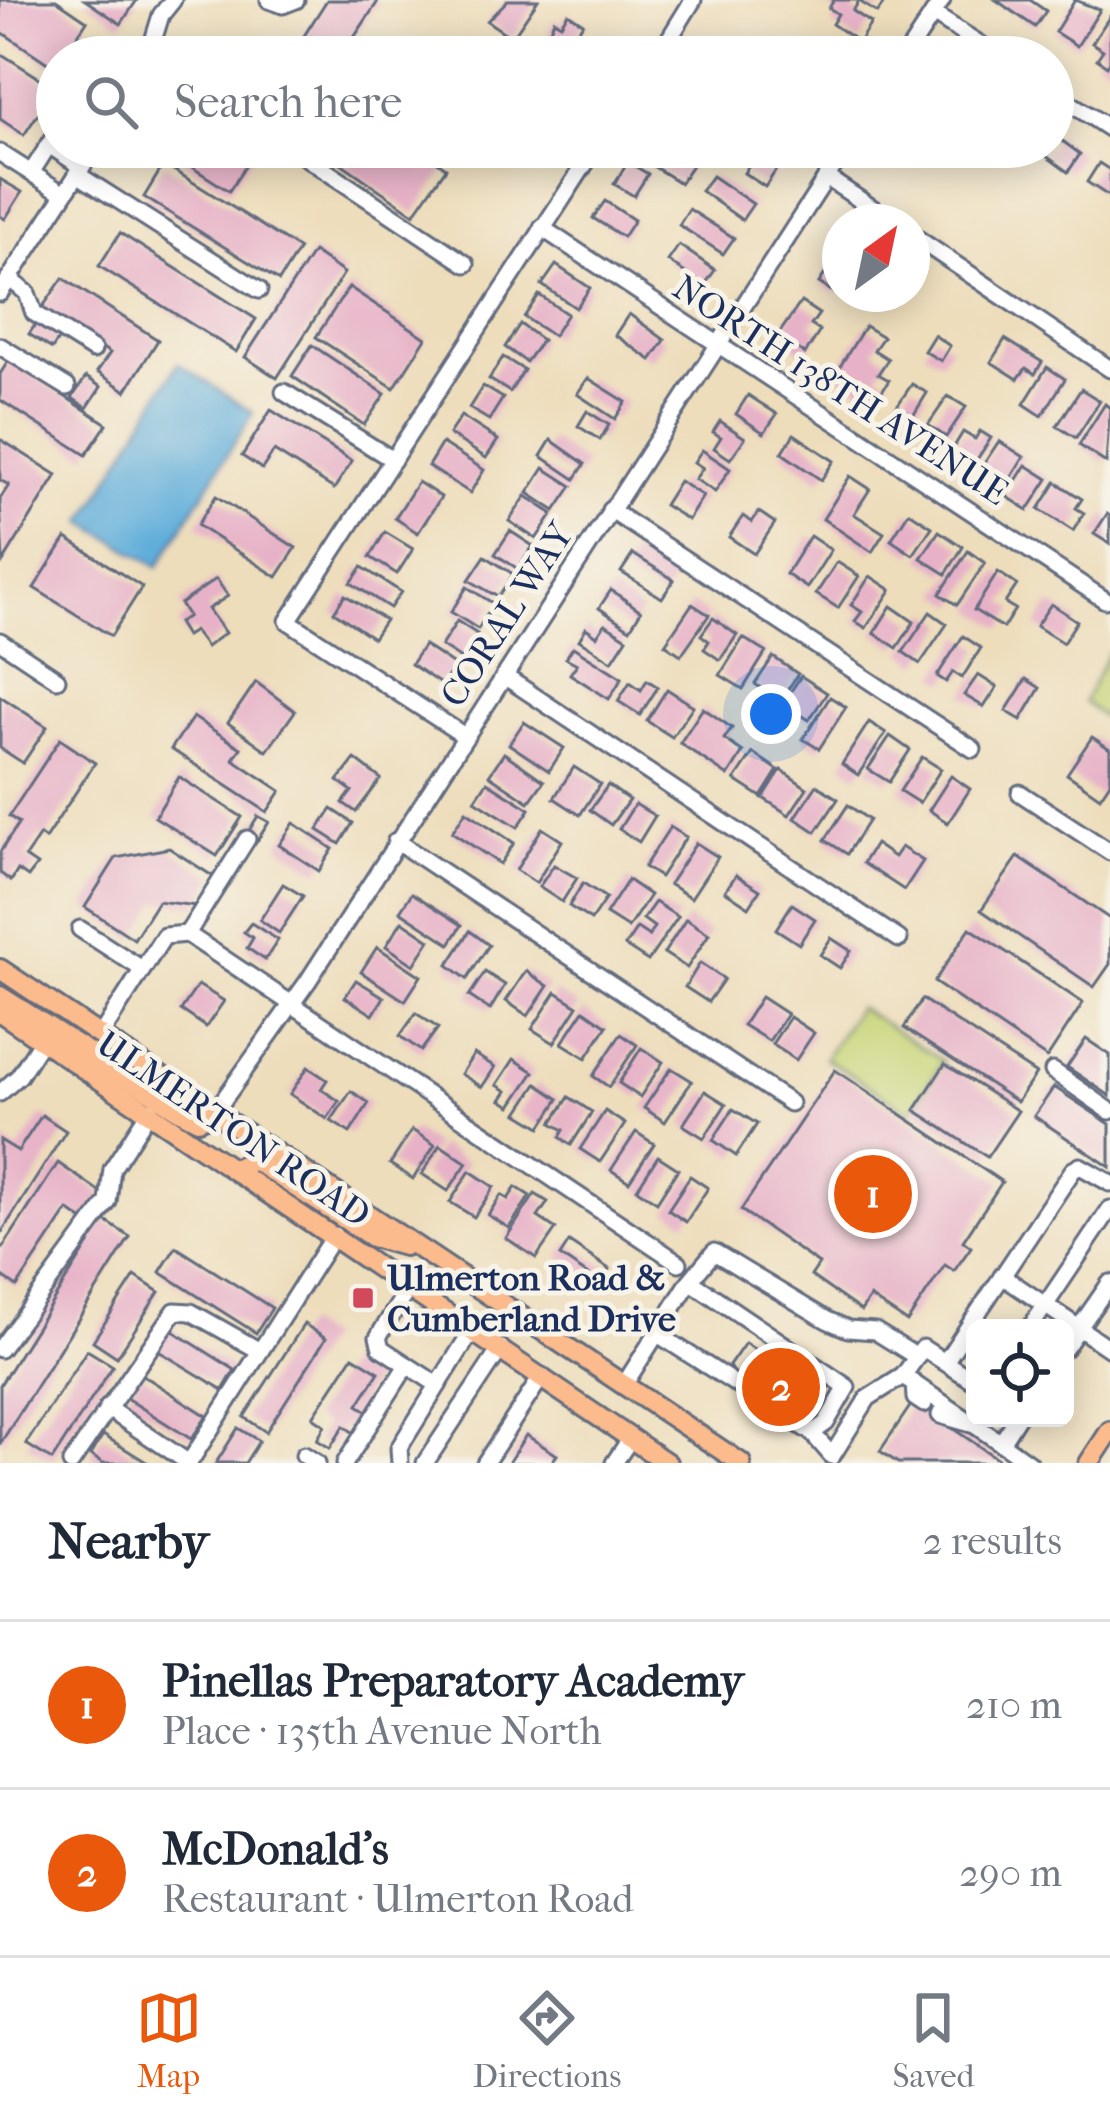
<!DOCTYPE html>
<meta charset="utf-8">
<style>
body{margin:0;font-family:"IM FELL French Canon",serif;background:#f2f2f3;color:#1f2937}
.controls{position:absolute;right:36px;bottom:36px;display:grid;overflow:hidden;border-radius:18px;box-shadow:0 6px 30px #0003}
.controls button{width:108px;height:108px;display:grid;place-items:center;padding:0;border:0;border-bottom:3px solid #e0e1e3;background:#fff;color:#1f2937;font:60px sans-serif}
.compass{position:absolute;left:822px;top:204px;width:108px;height:108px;border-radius:50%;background:#fff;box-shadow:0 6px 30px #0003;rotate:33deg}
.you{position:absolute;left:771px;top:714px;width:42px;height:42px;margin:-30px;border:9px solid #fff;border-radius:50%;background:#1a73e8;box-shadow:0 0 0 18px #1a73e833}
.badge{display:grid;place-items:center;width:78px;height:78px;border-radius:50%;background:#ea580c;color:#fff;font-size:39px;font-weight:700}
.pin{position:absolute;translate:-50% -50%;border:6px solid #fff;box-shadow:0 3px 12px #0006}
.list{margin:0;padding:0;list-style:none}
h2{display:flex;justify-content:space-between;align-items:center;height:156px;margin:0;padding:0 48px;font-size:51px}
h2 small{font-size:39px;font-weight:400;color:#747a83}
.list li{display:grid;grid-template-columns:78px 1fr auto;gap:36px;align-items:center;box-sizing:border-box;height:168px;padding:0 48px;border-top:3px solid #e0e1e3}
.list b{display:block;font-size:45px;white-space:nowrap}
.list p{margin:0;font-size:39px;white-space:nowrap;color:#747a83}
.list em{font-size:39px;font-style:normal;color:#747a83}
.icon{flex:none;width:66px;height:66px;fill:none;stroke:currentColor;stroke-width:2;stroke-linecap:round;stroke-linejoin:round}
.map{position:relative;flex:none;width:1110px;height:1463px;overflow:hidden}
.search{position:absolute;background:#fff;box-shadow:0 6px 30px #0003;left:36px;right:36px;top:36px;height:132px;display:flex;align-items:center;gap:30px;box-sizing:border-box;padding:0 42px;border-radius:66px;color:#747a83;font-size:45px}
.sheet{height:492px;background:#fff}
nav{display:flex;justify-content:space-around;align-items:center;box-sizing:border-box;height:168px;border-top:3px solid #e0e1e3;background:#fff;font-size:33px;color:#747a83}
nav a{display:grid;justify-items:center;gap:6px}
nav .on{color:#ea580c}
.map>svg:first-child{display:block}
.green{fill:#c7d476;stroke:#71826a;stroke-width:3}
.water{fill:#60aeda;stroke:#3e6e9c;stroke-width:3}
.building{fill:#e7b2c7}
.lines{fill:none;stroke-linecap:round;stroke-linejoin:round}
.minor-casing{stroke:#646c7f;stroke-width:21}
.major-casing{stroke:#646c7f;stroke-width:24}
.minor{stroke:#fff;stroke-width:15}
.major{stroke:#fbbb8c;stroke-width:18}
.poi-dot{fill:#d1495b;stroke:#f7f3e8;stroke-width:4.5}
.labels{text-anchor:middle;stroke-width:10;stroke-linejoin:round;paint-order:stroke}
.street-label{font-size:36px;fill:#1b2f5e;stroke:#f7f3e8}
.poi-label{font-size:36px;font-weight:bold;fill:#1b2f5e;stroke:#f7f3e8;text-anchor:start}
</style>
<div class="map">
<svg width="1110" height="1463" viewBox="0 0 1110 1463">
<rect width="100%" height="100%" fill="#f7f3e8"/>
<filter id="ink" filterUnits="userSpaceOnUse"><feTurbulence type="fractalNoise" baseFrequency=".00833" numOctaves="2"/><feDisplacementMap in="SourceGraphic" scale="24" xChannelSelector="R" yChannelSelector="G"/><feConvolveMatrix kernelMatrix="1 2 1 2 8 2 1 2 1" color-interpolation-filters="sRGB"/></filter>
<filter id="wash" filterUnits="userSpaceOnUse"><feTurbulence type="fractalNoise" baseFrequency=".004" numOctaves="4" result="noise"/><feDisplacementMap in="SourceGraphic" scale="48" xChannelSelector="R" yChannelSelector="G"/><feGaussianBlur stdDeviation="2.7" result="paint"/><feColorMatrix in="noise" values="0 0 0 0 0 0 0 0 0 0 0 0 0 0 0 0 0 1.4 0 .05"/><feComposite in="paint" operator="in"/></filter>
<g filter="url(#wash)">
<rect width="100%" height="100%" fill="#edddbb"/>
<g class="green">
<path d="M1110 650V723L1084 702Z"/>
<path d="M858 1007 943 1061 910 1112 825 1058Z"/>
</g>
<path class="water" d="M178 363 253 413 158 567 84 522Z"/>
<g id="blocks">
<g class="building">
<path d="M0 0H56L87 21 63 57H57L55 68 0 31Z"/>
<path d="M85 0H137L121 24Z"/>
<path d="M327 0H379L341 57H323L300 42Z"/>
<path d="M508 0H538L512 38 487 21Z"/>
<path d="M834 0H886L877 13 859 1 853 11 871 23 859 42 832 24 838 14 829 8Z"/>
<path d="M996 0H1030L1046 11 1035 27Z"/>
<path d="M1075 0 1100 10 1077 46 1055 32Z"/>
<path d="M568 13 583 23 561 57H538L554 20 561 24Z"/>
<path d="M1110 16V62L1107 66 1097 59 1103 50 1092 43Z"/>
<path d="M0 53 55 88 24 135 0 119Z"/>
<path d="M1053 134 1080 154 1068 172 1042 153 1053 147Z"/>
<path d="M172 147H244L254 153 229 191 168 152Z"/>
<path d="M318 147H417L446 168 414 214Z"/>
<path d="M648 147H670L694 162 680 183 640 158Z"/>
<path d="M746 147H759L782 161 765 187 744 173 749 165 738 158Z"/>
<path d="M628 162 648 174 634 196 614 184Z"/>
<path d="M1099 163 1110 170V197L1087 182Z"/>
<path d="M164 164 299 249 279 281 144 197Z"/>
<path d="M712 176 753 204 742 220 701 191Z"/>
<path d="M0 179 22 192 5 219 0 216Z"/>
<path d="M605 201 634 220 623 237 593 218Z"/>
<path d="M689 209 734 238 723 254 679 225Z"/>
<path d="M120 233 256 319 236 352 99 266Z"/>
<path d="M679 245 715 270 704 286 668 261Z"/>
<path d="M313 252 344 273 277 378 245 357Z"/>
<path d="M836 257 840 288 836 294 819 283Z"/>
<path d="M556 265 590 288 576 308 542 285Z"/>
<path d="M63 278 158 340 126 391 97 372 110 353 42 308Z"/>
<path d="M349 287 426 338 394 388 316 337Z"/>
<path d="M539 295 567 314 553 336 524 317Z"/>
<path d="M801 302 819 314 811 325 820 331 805 354 778 335Z"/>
<path d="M629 314 665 340 651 360 615 335Z"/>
<path d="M37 322 60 337 52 349 29 334Z"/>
<path d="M520 324 542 340 526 362 505 347Z"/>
<path d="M865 326 883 337 874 350 888 359 878 374 889 380 877 399 836 373Z"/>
<path d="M934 335 950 346 941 361 924 351Z"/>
<path d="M1005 339 1042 362 1035 374 1026 368 1018 379 991 362Z"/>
<path d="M312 345 385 394 364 425 292 376Z"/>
<path d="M503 357 524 370 510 392 489 379Z"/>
<path d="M9 360 107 424 86 455 0 400V374Z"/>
<path d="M1047 367 1065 379 1042 416 1024 404Z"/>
<path d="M86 377 101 387 87 408 72 398Z"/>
<path d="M588 378 626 402 615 419 577 394Z"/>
<path d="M912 384 927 393 913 416 897 406Z"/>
<path d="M483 386 503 398 489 420 469 408Z"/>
<path d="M1081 389 1100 401 1076 438 1057 426Z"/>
<path d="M748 395 777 414 764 433 736 414Z"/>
<path d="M948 396 966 407 946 437 928 425Z"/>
<path d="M1105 404 1110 408 1106 463 1079 445Z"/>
<path d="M271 410 352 461 334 489 274 451 262 469 242 456Z"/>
<path d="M587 411 609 425 600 440 578 426Z"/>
<path d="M461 416 498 440 486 458 449 434Z"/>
<path d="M720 421 745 438 730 459 714 448 721 437 713 432Z"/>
<path d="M980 431 991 438 974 464 952 450 963 432 975 439Z"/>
<path d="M794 434 834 461 821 480 782 453Z"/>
<path d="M0 439 57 475 3 562 0 499 9 485 0 480Z"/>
<path d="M551 440 585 464 575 479 541 456Z"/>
<path d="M999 441 1024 457 1007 485 981 468Z"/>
<path d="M442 443 484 470 470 493 428 466Z"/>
<path d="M702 450 730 469 715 492 695 479 703 468 694 462Z"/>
<path d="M1026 465 1048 479 1028 510 1006 496Z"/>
<path d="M544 468 572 486 555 511 528 493Z"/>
<path d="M850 476 870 489 854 514 884 533 872 552 823 519Z"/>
<path d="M679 481 703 496 688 520 664 505Z"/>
<path d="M418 482 441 497 418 533 395 518Z"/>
<path d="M1056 482 1082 499 1076 508 1084 513 1073 531 1039 509Z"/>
<path d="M216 496 296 548 277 577 197 525Z"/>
<path d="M526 496 553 514 536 539 509 521Z"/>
<path d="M759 512 775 523 754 554 729 537 743 516 752 522Z"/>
<path d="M909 512 932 527 913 555 891 540Z"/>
<path d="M1107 514 1110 516V544L1094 534Z"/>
<path d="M510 531 533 546 518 569 495 554Z"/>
<path d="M939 531 963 547 946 574 921 558Z"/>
<path d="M385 532 413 549 397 574 370 557Z"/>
<path d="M810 536 831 550 807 588 786 574Z"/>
<path d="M66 538 142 587 111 636 34 588Z"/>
<path d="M968 551 985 563 957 605 940 594Z"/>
<path d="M633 554 674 580 662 598 621 572Z"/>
<path d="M485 556 513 574 498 597 469 580Z"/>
<path d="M837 562 859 576 838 608 816 594Z"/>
<path d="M362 567 401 592 390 608 351 583Z"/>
<path d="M998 572 1017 585 1005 603 1015 609 1003 628 974 610Z"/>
<path d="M870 576 891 590 866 628 855 621 862 612 851 605Z"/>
<path d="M216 579 228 596 208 609 225 633 206 647 194 631 186 636 178 623 188 616 180 604Z"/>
<path d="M467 587 494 604 478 629 451 612Z"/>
<path d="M611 590 641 611 630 629 599 608Z"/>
<path d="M345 595 385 620 373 638 334 612Z"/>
<path d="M692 604 709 615 681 655 665 644Z"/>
<path d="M1051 604 1077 621 1063 643 1036 626Z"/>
<path d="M891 606 914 622 897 648 874 633Z"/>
<path d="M930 612 947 624 920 664 903 652Z"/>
<path d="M713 618 737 635 720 660 704 649 709 641 701 635Z"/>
<path d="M457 621 477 634 461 659 441 646Z"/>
<path d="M605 624 627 638 612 661 579 640 586 628 597 636Z"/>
<path d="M963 636 981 648 962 678 953 672 946 682 937 676Z"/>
<path d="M743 638 766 652 743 689 720 675Z"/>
<path d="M424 645 455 666 442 685 411 664Z"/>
<path d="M573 647 622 678 609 699 570 674 577 664 566 658Z"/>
<path d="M773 657 798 674 780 701 755 684Z"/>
<path d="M978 675 997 687 984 707 964 695Z"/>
<path d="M801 676 827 693 809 720 783 703Z"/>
<path d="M1026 679 1040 688 1021 720 1006 711Z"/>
<path d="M647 680 658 687 640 715 618 701 630 682 641 690Z"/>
<path d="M256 682 295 711 267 751 228 723Z"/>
<path d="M667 689 693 706 672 737 647 721Z"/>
<path d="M0 696 47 727 23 763 0 748Z"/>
<path d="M830 697 846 707 819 749 803 739Z"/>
<path d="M703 708 732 728 724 739 743 752 728 776 680 743Z"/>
<path d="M193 717 241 748 233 759 281 791 267 812 171 749Z"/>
<path d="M524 722 564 748 549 771 509 744Z"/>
<path d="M869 722 886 733 858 775 842 764Z"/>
<path d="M890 736 910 750 889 782 868 769Z"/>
<path d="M1092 737 1110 749V782L1100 797 1067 774Z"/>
<path d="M60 739 95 763 45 839 40 835 25 857 37 865 28 877 18 870 11 881 0 873V852L19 823 9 816Z"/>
<path d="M504 753 544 781 529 802 489 775Z"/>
<path d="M753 753 778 770 761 797 735 780Z"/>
<path d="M922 757 941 769 919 803 900 791Z"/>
<path d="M355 759 381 779 356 812 343 803 352 791 338 781Z"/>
<path d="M574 767 600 784 580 815 554 798Z"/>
<path d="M781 770 807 788 789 815 763 798Z"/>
<path d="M951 776 970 789 948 823 929 810Z"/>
<path d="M179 777 242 817 217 856 155 817Z"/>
<path d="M487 782 530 809 518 827 475 800Z"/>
<path d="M608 785 629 800 611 825 590 810Z"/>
<path d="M817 785 838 799 816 832 795 818Z"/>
<path d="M635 804 655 816 639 842 619 829Z"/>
<path d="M848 805 869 820 847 854 825 840Z"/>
<path d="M332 809 353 823 340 844 318 830Z"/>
<path d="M466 811 514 843 500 864 452 832Z"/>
<path d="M258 816 269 822 255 844 245 837Z"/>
<path d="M294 823 333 849 319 871 279 845Z"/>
<path d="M670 827 686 837 660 877 644 867Z"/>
<path d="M542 828 562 841 536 883 516 870Z"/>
<path d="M696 843 718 857 691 898 669 884Z"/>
<path d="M875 844 894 857 901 847 923 861 904 890 863 863Z"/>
<path d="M169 848 214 877 196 906 158 901 134 939 85 907 116 858Z"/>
<path d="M1018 857 1110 919V964L1094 987 981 910Z"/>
<path d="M554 865 577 878 562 902 539 887Z"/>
<path d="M736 875 760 890 749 907 725 891Z"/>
<path d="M628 880 650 895 628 928 606 914Z"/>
<path d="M583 883 606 898 591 920 569 906Z"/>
<path d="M283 884 303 896 279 933 260 920Z"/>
<path d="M412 893 462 925 450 944 400 911Z"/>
<path d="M655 902 678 917 648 961 625 946 637 928 649 936 654 927 643 919Z"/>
<path d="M792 904 815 919 799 944 776 929Z"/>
<path d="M686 919 709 934 687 968 664 953Z"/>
<path d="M402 921 430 940 414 965 386 946Z"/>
<path d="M251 923 278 940 265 960 247 948 253 938 244 932Z"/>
<path d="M970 928 1083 1003 1047 1058 934 982Z"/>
<path d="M470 931 489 945 467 979 448 965Z"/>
<path d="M831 938 851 951 840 968 820 955Z"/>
<path d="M377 947 421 976 405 1001 361 972Z"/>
<path d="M700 963 724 979 708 1002 685 987Z"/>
<path d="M526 971 548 986 528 1016 506 1001Z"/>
<path d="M485 972 505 985 490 1010 469 996Z"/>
<path d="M356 980 384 997 373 1015 345 997Z"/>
<path d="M198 985 224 1001 206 1027 181 1010Z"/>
<path d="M556 992 578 1006 554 1043 532 1029Z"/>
<path d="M761 997 787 1014 769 1041 743 1025Z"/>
<path d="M922 999 1036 1074 1017 1102 904 1028Z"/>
<path d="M584 1010 607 1026 586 1058 562 1043Z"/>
<path d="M416 1013 438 1028 421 1051 400 1036Z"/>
<path d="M790 1017 814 1033 796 1060 772 1044Z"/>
<path d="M621 1034 637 1045 609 1087 593 1076Z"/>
<path d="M1086 1039 1110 1055V1096L1067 1067Z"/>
<path d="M641 1048 663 1062 640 1097 619 1083Z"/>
<path d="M474 1054 495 1067 482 1087 461 1074Z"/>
<path d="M514 1059 534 1072 511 1106 501 1100 507 1091 497 1085Z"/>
<path d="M945 1064 1018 1111 987 1157 915 1110Z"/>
<path d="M308 1067 327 1080 321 1089 339 1101 327 1119 290 1094Z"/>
<path d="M671 1068 692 1081 665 1122 644 1108Z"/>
<path d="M835 1070 1002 1182 963 1241 971 1247 954 1271 945 1265 907 1322 870 1297 861 1311 811 1276 819 1264 741 1210Z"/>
<path d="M537 1084 559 1099 541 1127 518 1113Z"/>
<path d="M1054 1087 1110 1124V1167L1034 1116Z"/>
<path d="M351 1091 369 1103 350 1133 331 1121Z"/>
<path d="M705 1091 726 1104 704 1138 683 1125Z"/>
<path d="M569 1097 592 1112 571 1145 560 1137 564 1130 552 1123Z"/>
<path d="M733 1109 757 1124 736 1156 713 1140Z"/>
<path d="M605 1111 625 1124 600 1162 580 1149Z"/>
<path d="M42 1115 66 1131 0 1235V1140L18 1151Z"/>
<path d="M412 1130 435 1145 413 1179 390 1164Z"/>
<path d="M636 1132 654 1144 629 1182 611 1170Z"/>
<path d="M440 1145 467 1163 448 1191 422 1174Z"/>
<path d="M658 1156 678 1169 657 1202 637 1189Z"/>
<path d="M58 1163 103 1194 85 1222 68 1210 17 1287 0 1275V1252Z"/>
<path d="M470 1171 494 1187 474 1217 450 1202Z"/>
<path d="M690 1176 708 1188 686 1222 668 1210Z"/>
<path d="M516 1187 530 1196 509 1228 488 1215 501 1195 508 1199Z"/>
<path d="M535 1194 548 1202 538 1217 556 1229 536 1258 506 1238Z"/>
<path d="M104 1220 130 1237 0 1444V1385Z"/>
<path d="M569 1242 609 1269 600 1283 560 1256Z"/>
<path d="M176 1247 272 1308 256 1333 160 1272Z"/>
<path d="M135 1276 159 1292 117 1357 93 1341Z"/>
<path d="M304 1324 326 1338 266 1432 244 1417Z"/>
<path d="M170 1329 235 1370 223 1390 157 1350Z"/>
<path d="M745 1343 829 1399 813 1422 733 1374 729 1366Z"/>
<path d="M87 1350 113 1366 52 1460 26 1444Z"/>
<path d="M353 1356 379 1372 358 1405 370 1413 357 1435 344 1426 330 1448 317 1440 325 1425 313 1417Z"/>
<path d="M141 1374 207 1416 191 1439 126 1398Z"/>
<path d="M927 1399 943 1410 937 1418 1004 1463H898L880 1451 913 1402Z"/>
<path d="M238 1428 259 1441 245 1463H216Z"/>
<path d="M103 1435 135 1455 148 1463H103L90 1455Z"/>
<path d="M526 1435 557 1455 551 1463H508Z"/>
</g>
</g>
</g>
<g filter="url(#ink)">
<use href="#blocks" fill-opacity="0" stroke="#646c7f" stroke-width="3"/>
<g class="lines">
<g class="minor-casing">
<g id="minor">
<path d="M269 0 283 5 296 0"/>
<path d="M933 14 1000 57"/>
<path d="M148 57 161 15 173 0"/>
<path d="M658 57 693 0"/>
<path d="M905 57 942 0"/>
<path d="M1053 92 1110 129"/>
<path d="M49 145 82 167"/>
<path d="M290 147 466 264"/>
<path d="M0 153 64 194"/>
<path d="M31 173 57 132"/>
<path d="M77 174 259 290"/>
<path d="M826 177 893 222"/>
<path d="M542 228 1105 600"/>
<path d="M912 235 1110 369"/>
<path d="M9 278 27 293 34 313 93 350"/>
<path d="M0 293 95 147"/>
<path d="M0 346 67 387"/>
<path d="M284 392 393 460"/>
<path d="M610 510 973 749"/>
<path d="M0 641 57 679"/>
<path d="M504 676 899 939"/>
<path d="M463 735 288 621 596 147"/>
<path d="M1020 793 1110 852"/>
<path d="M396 841 790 1103"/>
<path d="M80 929 142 969"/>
<path d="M187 934 679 1263"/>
<path d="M100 1036 164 936 187 934 247 839"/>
<path d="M1053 1071 1110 1111"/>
<path d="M0 1093 19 1076 42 1040"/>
<path d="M214 1113 308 981 846 147"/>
<path d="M1002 1276 1110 1349"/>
<path d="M690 1281 714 1252 827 1320 848 1329 875 1331 917 1357"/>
<path d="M1030 1328 1110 1209"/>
<path d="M1065 1348 1110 1283"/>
<path d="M0 1349 108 1202 112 1169 150 1110"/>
<path d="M945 1362 1073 1170 1080 1166 1110 1183"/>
<path d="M407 1365 381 1348 378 1337 410 1286"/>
<path d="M903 1376 1001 1443"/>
<path d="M914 1383 915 1398 924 1404"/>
<path d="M624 1385 690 1281 847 1387 826 1423 812 1433 656 1333"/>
<path d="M107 1408 189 1463"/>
<path d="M940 1415 971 1424"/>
<path d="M1017 1418 1001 1443 1029 1463"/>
<path d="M812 1433 832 1456 868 1398 903 1376 923 1348 975 1382"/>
<path d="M304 1455 317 1463"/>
<path d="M71 1463 175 1311 191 1312 260 1351"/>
<path d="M189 1463 334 1235"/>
<path d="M345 1463 407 1365 438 1385"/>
<path d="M400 1463 399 1448 473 1329"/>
<path d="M425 1463 501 1348"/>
<path d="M485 1463 542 1376"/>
<path d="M614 1463 631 1438"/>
</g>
</g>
<g class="major-casing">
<g id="major">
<path d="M0 969 741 1463"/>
<path d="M0 996 177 1109 198 1120 214 1113"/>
<path d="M0 1012 667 1463"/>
<path d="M236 1168 254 1160 372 1237 404 1246"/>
<path d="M1089 1463 1110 1431"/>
</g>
</g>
<use href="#minor" class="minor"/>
<use href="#major" class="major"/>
</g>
</g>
<rect class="poi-dot" x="351" y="1286" width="24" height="24" rx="6"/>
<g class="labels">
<g class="street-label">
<text transform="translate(841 389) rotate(33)" y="13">NORTH 138TH AVENUE</text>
<text transform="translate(506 614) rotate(-57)" y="13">CORAL WAY</text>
<text transform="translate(234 1128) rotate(34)" y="13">ULMERTON ROAD</text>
</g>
<g class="poi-label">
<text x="387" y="1290">Ulmerton Road &amp;<tspan x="387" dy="41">Cumberland Drive</tspan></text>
</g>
</g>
</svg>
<div class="controls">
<button><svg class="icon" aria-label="locate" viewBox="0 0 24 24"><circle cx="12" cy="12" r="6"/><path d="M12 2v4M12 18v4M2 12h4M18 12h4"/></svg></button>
</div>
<svg class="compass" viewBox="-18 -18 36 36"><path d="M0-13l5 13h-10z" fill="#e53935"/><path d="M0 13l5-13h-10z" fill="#747a83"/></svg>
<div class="you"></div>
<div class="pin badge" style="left:873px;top:1194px">1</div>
<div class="pin badge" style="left:781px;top:1387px">2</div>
<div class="search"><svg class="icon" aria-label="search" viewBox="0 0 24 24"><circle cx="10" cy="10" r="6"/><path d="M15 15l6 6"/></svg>Search here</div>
</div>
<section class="sheet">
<h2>Nearby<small>2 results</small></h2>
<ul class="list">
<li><span class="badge">1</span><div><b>Pinellas Preparatory Academy</b><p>Place · 135th Avenue North</p></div><em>210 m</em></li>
<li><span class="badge">2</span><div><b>McDonald's</b><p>Restaurant · Ulmerton Road</p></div><em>290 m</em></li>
</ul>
</section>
<nav>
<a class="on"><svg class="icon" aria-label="map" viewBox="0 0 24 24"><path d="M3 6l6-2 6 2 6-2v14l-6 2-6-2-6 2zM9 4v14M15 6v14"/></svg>Map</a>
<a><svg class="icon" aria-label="directions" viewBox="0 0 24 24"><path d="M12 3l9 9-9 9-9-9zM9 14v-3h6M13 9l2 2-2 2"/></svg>Directions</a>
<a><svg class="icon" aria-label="saved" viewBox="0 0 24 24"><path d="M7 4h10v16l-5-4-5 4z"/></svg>Saved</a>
</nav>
